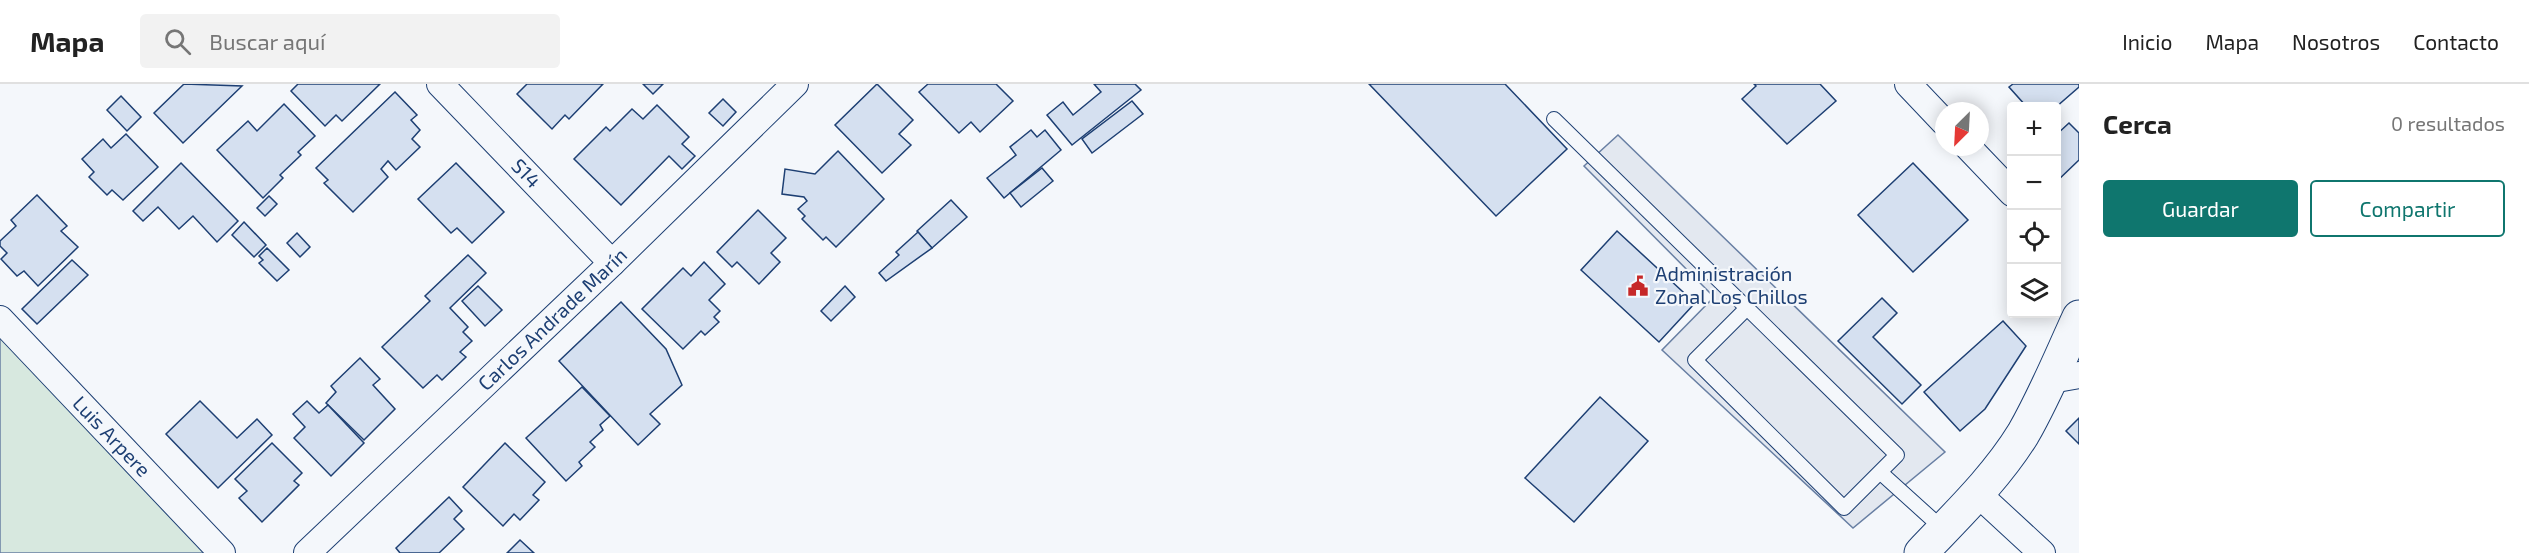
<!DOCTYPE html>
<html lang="es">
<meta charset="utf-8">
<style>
body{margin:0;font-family:"Exo 2",sans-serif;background:#f2f2f2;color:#222}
.controls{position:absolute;right:18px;top:18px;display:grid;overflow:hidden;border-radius:6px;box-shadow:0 3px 15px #0003}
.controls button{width:54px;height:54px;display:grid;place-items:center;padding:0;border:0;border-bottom:2px solid #e0e0e0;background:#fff;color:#222;font:30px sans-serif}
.compass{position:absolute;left:1935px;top:18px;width:54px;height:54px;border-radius:50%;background:#fff;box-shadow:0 3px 15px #0003;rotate:204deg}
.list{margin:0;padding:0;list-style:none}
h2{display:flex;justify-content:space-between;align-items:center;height:78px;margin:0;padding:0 24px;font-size:26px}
h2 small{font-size:20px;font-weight:400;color:#767676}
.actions{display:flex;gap:12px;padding:18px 24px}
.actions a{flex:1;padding:14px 0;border:2px solid #0f766e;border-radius:6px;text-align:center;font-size:21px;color:#0f766e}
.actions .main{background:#0f766e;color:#fff}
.icon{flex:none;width:33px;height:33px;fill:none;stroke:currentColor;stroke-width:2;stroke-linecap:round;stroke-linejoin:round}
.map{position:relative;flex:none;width:2079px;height:469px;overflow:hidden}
header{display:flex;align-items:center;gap:36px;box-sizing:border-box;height:84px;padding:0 30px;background:#fff;border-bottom:2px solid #e0e0e0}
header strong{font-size:28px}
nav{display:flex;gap:33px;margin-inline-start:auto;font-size:21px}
.search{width:420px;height:54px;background:#f2f2f2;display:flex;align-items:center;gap:15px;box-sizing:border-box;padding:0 21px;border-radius:6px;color:#767676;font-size:22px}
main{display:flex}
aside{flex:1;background:#fff}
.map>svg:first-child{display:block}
.green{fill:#d7e8df;stroke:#687fa3;stroke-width:1.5}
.parking{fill:#e3e8f0;stroke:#687fa3;stroke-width:1.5}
.building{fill:#d5e0f0;stroke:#1d3f73;stroke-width:1.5}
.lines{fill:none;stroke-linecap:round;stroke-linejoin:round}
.lane-casing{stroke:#1d3f73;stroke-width:16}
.street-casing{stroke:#1d3f73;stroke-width:28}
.secondary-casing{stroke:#1d3f73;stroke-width:35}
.lane{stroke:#f4f7fb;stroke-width:14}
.street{stroke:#f4f7fb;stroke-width:26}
.secondary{stroke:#f4f7fb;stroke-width:33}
.labels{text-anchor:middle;stroke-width:4.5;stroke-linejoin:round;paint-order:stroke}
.street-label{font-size:20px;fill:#1d3f73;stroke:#f4f7fb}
.poi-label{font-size:20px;fill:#1d3f73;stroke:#f4f7fb;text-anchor:start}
</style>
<header>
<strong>Mapa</strong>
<div class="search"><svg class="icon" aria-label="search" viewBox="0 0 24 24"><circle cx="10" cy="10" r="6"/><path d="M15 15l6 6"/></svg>Buscar aquí</div>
<nav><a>Inicio</a><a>Mapa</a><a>Nosotros</a><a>Contacto</a></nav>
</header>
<main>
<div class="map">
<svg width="2079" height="469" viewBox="0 0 2079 469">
<rect width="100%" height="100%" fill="#f4f7fb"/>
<path class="green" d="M0 235 222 469H0Z"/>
<path class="parking" d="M1618 51 1945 368 1853 444 1662 266 1714 213 1584 82Z"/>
<g class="building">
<path d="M184 0 242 2 183 59 154 29Z"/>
<path d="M298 0H380L342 37 336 31 325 42 291 7Z"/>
<path d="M527 0H603L569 35 565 31 552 45 517 10Z"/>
<path d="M643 0H663L653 10Z"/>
<path d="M877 0 913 36 899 50 911 61 882 89 835 41Z"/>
<path d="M928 0H996L1013 17 980 48 971 38 959 49 919 8Z"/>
<path d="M1094 0H1135L1141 6 1072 61 1047 31 1063 18 1073 31 1101 8Z"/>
<path d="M1369 0H1505L1567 65 1496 132Z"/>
<path d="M1754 0H1820L1836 17 1787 60 1742 15 1756 2Z"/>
<path d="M2013 0H2079V3L2056 23 2026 22 2009 3Z"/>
<path d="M395 8 417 31 411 36 420 46 412 55 420 63 396 86 388 77 381 85 388 93 353 128 324 99 328 96 316 84Z"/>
<path d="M121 12 141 33 127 47 107 26Z"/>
<path d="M723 15 736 28 723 42 709 29Z"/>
<path d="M1132 17 1143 30 1092 69 1082 55Z"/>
<path d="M284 20 315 52 298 68 301 71 280 91 283 94 263 114 217 66 248 37 257 47Z"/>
<path d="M657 21 689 53 682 60 695 72 682 85 669 72 621 121 574 75 606 43 610 47 632 25 643 35Z"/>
<path d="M2069 39 2079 49V76L2056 98V51Z"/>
<path d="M1031 46 1037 53 1045 46 1061 66 1004 114 987 94 1016 71 1010 63Z"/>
<path d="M126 50 158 83 123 116 112 106 107 111 89 93 94 88 82 75 103 55 111 64Z"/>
<path d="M838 67 884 115 836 163 826 153 823 156 802 135 805 132 798 125 807 117 804 113 782 110 785 85 815 90Z"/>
<path d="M181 79 238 137 217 158 193 132 179 145 158 123 143 137 133 127Z"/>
<path d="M456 79 504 128 472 159 457 144 451 149 418 115Z"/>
<path d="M1913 79 1968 136 1913 188 1858 131Z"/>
<path d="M1042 84 1053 97 1021 123 1010 109Z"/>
<path d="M37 111 67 142 61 147 78 163 38 202 24 187 17 192 1 175 7 169 0 162V157L16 142 11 136Z"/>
<path d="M269 112 277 120 265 132 257 124Z"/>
<path d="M951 116 967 133 932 164 917 147Z"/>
<path d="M758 126 786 154 771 169 780 178 759 200 737 178 732 183 717 168Z"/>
<path d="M244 138 266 161 254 173 232 151Z"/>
<path d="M1617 147 1695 219 1659 258 1581 186Z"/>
<path d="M918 148 932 164 886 197 879 189 899 171 896 168Z"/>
<path d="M297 149 310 163 300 173 287 159Z"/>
<path d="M267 164 289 186 277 197 259 179 263 176 259 172Z"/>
<path d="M468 171 486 189 450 224 468 243 463 248 472 257 460 268 466 273 442 296 437 291 423 304 382 263 430 217 425 212Z"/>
<path d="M72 176 88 191 37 240 22 225Z"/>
<path d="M704 178 725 200 709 216 720 227 714 233 719 238 705 251 701 247 683 265 642 225 683 184 691 192Z"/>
<path d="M478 202 502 226 485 242 462 217Z"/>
<path d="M845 202 855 213 831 237 821 227Z"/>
<path d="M1882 214 1897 229 1873 253 1921 301 1902 320 1838 257Z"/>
<path d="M621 218 666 265 682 301 650 330 660 340 638 361 559 277Z"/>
<path d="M2003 237 2026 262 1985 325 1960 347 1924 308Z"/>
<path d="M360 274 380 295 373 301 395 325 364 356 326 319 336 308 331 302Z"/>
<path d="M582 303 610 332 600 341 603 346 590 358 595 363 579 378 582 382 566 397 526 354Z"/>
<path d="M1600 313 1648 357 1574 438 1525 394Z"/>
<path d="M200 317 237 354 257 335 272 351 218 404 166 350Z"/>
<path d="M307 317 319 329 328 321 364 359 331 392 294 354 305 343 293 330Z"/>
<path d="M2079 334V360L2066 347Z"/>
<path d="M272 359 302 389 294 397 299 401 262 438 239 414 247 407 235 395Z"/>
<path d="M505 359 545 398 533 411 539 416 520 436 514 430 503 442 463 403Z"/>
<path d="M449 413 462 427 454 435 464 445 439 469H400L396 464Z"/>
<path d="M520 456 534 469H507Z"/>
</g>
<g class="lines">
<g class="lane-casing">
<g id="lane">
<path d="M1554 35 1897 371 1844 424 1695 276 1748 223"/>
<path d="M1881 389 1943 445"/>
</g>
</g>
<g class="street-casing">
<g id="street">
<path id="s1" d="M440 0 612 179"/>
<path d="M1908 0 1944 38"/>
<path d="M1968 63 2012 109"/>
<path id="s2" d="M0 235 222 469"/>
<path d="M2051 296 2079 291"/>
<path d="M1977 409 2042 469"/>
<path id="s3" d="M307 469 612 179 795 0"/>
</g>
</g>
<g class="secondary-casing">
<path id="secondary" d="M1921 469C1956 432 1996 394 2023 350 2045 312 2061 272 2079 233"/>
</g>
<use href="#lane" class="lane"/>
<use href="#street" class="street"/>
<use href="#secondary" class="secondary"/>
</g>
<defs>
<g id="civic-bare" transform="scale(1.62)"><path d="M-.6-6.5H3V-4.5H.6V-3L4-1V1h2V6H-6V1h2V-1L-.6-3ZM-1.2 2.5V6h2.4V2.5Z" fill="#c62828" stroke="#f4f7fb" stroke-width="2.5" paint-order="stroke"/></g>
</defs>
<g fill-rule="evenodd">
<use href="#civic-bare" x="1638" y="202"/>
</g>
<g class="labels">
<g class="street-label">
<text dy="7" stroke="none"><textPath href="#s1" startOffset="124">S14</textPath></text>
<text dy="7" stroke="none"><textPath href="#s3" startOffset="339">Carlos Andrade Marín</textPath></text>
<text dy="7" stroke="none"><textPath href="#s2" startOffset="162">Luis Arpere</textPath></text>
</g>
<g class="poi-label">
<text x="1655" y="197">Administración<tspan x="1655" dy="23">Zonal Los Chillos</tspan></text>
</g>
</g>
</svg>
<div class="controls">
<button>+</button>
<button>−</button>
<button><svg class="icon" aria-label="locate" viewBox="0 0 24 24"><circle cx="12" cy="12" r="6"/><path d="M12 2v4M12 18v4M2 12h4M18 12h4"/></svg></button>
<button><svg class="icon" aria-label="layers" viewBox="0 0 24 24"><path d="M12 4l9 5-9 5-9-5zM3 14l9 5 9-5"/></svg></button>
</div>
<svg class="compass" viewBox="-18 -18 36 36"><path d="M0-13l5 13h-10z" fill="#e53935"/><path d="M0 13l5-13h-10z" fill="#767676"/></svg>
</div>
<aside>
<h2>Cerca<small>0 resultados</small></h2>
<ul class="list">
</ul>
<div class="actions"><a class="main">Guardar</a><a>Compartir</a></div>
</aside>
</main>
